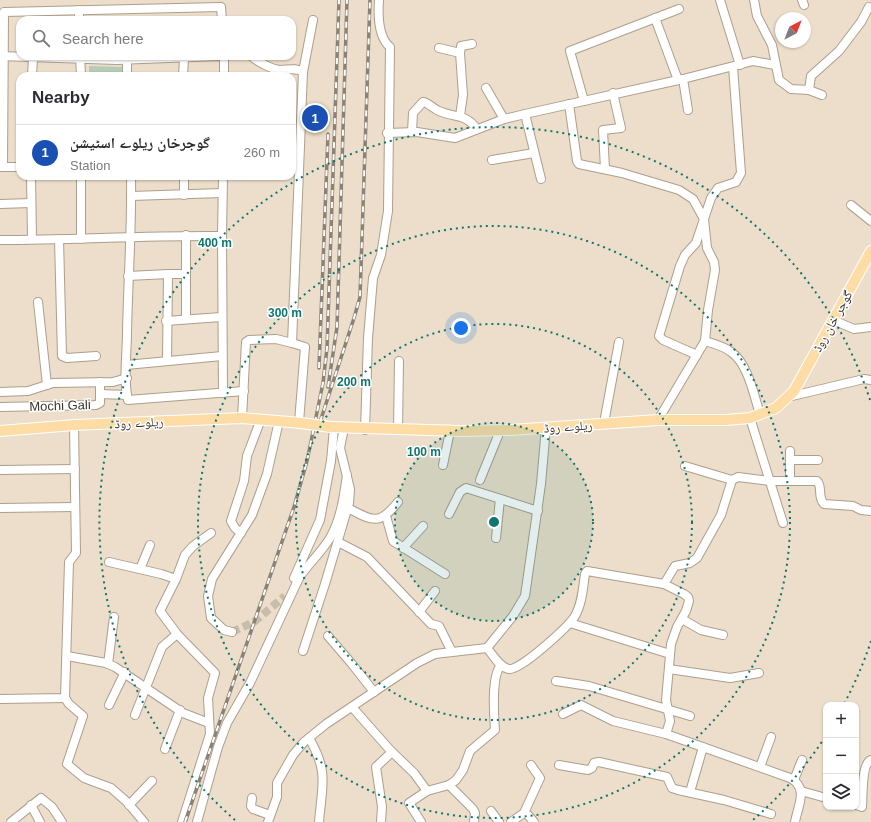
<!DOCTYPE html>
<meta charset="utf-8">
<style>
body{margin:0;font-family:Helvetica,"Noto Naskh Arabic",sans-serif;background:#f7f7f7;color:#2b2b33}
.controls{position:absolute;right:12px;bottom:12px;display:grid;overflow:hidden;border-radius:8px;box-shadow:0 1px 3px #0004}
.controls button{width:36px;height:36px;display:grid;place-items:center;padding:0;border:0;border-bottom:1px solid #e1e1e2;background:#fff;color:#2b2b33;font:20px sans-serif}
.compass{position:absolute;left:775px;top:12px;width:36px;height:36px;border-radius:50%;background:#fff;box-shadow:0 1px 3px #0004;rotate:42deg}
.you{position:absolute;left:461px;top:328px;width:14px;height:14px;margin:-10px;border:3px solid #fff;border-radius:50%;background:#1a73e8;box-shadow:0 0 0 6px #1a73e833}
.badge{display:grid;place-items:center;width:26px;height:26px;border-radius:50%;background:#b45309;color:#fff;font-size:13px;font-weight:700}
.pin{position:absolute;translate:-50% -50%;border:2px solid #fff;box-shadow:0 1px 4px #0006}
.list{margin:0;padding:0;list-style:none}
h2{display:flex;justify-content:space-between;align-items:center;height:52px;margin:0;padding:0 16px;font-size:17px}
h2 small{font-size:13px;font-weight:400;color:#7c7c81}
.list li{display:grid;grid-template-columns:26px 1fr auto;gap:12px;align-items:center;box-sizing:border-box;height:56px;padding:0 16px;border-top:1px solid #e1e1e2}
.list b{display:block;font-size:15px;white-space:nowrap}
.list p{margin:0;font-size:13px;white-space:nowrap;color:#7c7c81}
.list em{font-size:13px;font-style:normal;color:#7c7c81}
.icon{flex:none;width:22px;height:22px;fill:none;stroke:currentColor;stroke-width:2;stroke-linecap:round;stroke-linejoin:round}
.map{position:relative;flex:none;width:871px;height:822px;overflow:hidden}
.search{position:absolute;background:#fff;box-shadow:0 1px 3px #0004;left:16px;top:16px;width:280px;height:44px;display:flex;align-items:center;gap:10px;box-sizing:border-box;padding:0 14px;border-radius:12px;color:#7c7c81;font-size:15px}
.panel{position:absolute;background:#fff;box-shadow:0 1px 3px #0004;left:16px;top:72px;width:280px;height:108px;border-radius:12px}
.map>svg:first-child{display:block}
.green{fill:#b7ccb5}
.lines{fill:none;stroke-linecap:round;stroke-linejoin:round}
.minor-tunnel{stroke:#c8bcaa;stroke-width:8;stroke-dasharray:8 4;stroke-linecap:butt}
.minor-casing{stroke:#ad9f8d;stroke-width:10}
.major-casing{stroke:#fff;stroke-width:12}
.minor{stroke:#fff;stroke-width:8}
.major{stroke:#fddca5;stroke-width:10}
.rail-casing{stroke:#8b8275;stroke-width:3.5}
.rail{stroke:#fff;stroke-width:2;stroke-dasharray:6;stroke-linecap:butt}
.major-bridge-casing{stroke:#fff;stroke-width:12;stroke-linecap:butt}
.major-bridge{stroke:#fddca5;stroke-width:10}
.ring{fill:none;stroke:#0f766e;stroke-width:2;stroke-dasharray:2 4}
.labels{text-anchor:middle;stroke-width:3;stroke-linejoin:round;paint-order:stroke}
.street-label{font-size:13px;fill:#39332c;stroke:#fff}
.centre{fill:#0f766e;stroke:#fff;stroke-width:2}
.ring-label{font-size:12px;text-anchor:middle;font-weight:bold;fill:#0f766e;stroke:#fff;stroke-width:3;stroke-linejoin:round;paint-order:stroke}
</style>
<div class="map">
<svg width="871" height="822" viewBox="0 0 871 822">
<rect width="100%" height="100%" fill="#ecdeca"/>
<path class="green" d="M89 66 127 67V76H89Z"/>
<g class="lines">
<path class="minor-tunnel" d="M232 632 254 622 285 596"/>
<g class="minor-casing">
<g id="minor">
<path d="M720 0 740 65"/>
<path d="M754 0 757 16 772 45 779 80 791 89 809 90 822 95"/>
<path d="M802 0 804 5"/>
<path d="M79 10V20"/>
<path d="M655 18 678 80"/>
<path d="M439 48 460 53 463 95 460 116"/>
<path d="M460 53 461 46 472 44"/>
<path d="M0 56 117 60 220 56"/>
<path d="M80 56 81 76"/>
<path d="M251 56C258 62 271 69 280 70 288 70 296 67 303 72L313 20"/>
<path d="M127 60V76"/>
<path d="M32 76 33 58"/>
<path d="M183 76 184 58"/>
<path d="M224 76V56"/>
<path d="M683 79 688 110"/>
<path d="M486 88 504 119"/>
<path d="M809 90 811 76 839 51 861 22 869 7"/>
<path d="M584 101 570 51 679 9"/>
<path d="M569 104 577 161 579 164 622 173 679 190 693 199 704 219 696 243 685 255 680 266 659 336 663 340 697 355"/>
<path d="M525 114 541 179"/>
<path d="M412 132 413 113 423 102C429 103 432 108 439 111 455 118 465 113 477 129"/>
<path d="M387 133 417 132 455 138 504 119 525 114 683 79 753 61 775 65"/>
<path d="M492 160 534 153"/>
<path d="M0 167H20"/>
<path d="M3 167 4 12 221 7 222 20"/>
<path d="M605 169 603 130 621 128 613 93"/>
<path d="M31 176 32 239"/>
<path d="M81 176V239"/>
<path d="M131 176C132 228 128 280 127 333 127 353 123 381 128 400L244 391"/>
<path d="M184 176V195"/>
<path d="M131 196 222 193"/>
<path d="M0 204 31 203"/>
<path d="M851 205 871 221"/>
<path d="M222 236 223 393"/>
<path d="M59 239 62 356 67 358 96 356"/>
<path d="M0 240C74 240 148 235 222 236L223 176"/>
<path d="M168 274H185"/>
<path d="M128 276 168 274 167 360"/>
<path d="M38 302 47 385"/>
<path d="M186 319V235"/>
<path d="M833 320 854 329 871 327"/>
<path d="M166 321 221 317"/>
<path d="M705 341C714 344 724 346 731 352 748 363 754 396 760 414"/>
<path d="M126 365 222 356"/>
<path d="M0 392 28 391 53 383 113 382 127 378"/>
<path d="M100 394 127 395"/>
<path d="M788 397 864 379 871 380"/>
<path d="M0 407 96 405 100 403V382"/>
<path d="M242 418 246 342 249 340 276 339 292 343"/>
<path d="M750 418 783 523"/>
<path d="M658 420 705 341 708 310 715 270 714 262 707 248 704 219 711 198 718 188 736 182 741 173 733 67"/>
<path d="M299 422 305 347 292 343 303 72"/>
<path d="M604 423 619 342"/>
<path d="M365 430 368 338 373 278 381 255 388 211 390 47C378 37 378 14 379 0"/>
<path d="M398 430 399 361"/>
<path d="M790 451V480"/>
<path d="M790 460H818"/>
<path d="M443 465 450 431"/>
<path d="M685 466 732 480 738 477 770 481H817C823 487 817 497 824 504L853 506 861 510 871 511"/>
<path d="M0 470 75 469"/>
<path d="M480 480 500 431"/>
<path d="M0 508 75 507"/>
<path d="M348 508C373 521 379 526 398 502"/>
<path d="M449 514 460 492 466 488 538 511"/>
<path d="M386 516 393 541 445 574"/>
<path d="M241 533 235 528 231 521 244 481 247 456 261 419"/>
<path d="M496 538 500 499"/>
<path d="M338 542 367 557 431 624 439 626 452 652"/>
<path d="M403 548 423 526"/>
<path d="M109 562 161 574 176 579"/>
<path d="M140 569 150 545"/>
<path d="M294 578 320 520 331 461 334 428"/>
<path d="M664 584 684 594 688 597 689 601 686 611 677 627 671 644 666 700 670 721 666 734"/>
<path d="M419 612 435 591"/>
<path d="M682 619 701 630 723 635"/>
<path d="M570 623 670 654"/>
<path d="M232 632 224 630 211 618 208 596 212 579 252 515 267 474 279 421"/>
<path d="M328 636 352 664 374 692"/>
<path d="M487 648C493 655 500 668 509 669 520 671 569 626 575 616 582 604 583 588 585 574L587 571 664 584 675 566 690 563 697 558 721 515 732 480"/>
<path d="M303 651 325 584 349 503 350 489 340 448 344 428"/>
<path d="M67 656 106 663 115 667 183 713 209 723"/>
<path d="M108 664 114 617"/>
<path d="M669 669 730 678 759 673"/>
<path d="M556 681 589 686 690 716"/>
<path d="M65 698 69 704 83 716 67 764 84 778 111 788 127 802 144 822"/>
<path d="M0 699 65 698 69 562 76 553 74 425"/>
<path d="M109 705 125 672"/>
<path d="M352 707 390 750 414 773 427 791"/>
<path d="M563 714 581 705 613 721 666 734 790 778C809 788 798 805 795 822"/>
<path d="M135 715 162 647 177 634"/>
<path d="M309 738C329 772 322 785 319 822"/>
<path d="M165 749 180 710"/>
<path d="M559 765 588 770 592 768 594 763 599 762 667 777 672 788 678 790 724 800 771 814"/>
<path d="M760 767 771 737"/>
<path d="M794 780 802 760"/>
<path d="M449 785 473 809 475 813 474 822"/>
<path d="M801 791 826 798"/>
<path d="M690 792 703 747"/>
<path d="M252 798 251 806 253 809 270 815"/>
<path d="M31 805 40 822"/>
<path d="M129 805 152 781"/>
<path d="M856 805 862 807C863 797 861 764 871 760"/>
<path d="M491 811 499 822"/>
<path d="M524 813 540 778 531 765"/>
<path d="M11 822 41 798 52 807 62 822"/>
<path d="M182 822 210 734 208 698 215 673 177 634 160 611 176 579 185 555 193 546 211 533"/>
<path d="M197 822 218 747 227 723 250 683 299 578C308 564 321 553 330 538 341 519 344 496 347 475"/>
<path d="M268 822 277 797V783L293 755 304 742 326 724 417 663 435 654 487 648 513 616 525 596 541 484 546 427"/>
<path d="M381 822 382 807 376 767 392 752"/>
<path d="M421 822 409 803 427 791 449 785 456 780 463 770 470 751 495 730C494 715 491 676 501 665"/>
<path d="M511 822 524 813 528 815 534 822"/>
</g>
</g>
<g class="major-casing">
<g id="major">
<path d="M331 427 462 431 511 430 658 420H726L750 418 776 408 794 391 871 251"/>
<path d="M0 431 74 425 242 418 301 423"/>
</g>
</g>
<use href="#minor" class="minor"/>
<use href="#major" class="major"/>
<g class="rail-casing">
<g id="rail">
<path d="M319 368 328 134"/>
<path d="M328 387 337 327 347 0"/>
<path d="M320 422 354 318 360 297 370 0"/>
<path d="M185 822 294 507 307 461 323 383 327 348 339 0"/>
</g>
</g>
<use href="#rail" class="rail"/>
<g class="major-bridge-casing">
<path id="major-bridge" d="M301 423 331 427"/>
</g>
<use href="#major-bridge" class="major-bridge"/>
</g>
<circle cx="494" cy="522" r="99" fill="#0f766e" fill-opacity=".12"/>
<g class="ring">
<circle cx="494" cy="522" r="99"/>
<circle cx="494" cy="522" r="198"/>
<circle cx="494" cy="522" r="296"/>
<path d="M871 641A395 395 0 0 1 844 704M825 737A395 395 0 0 1 753 820M235 820A395 395 0 1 1 871 403"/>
</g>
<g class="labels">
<g class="street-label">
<text transform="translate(832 321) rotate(-61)" y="5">گوجر خان روڈ</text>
<text transform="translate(60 405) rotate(-2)" y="5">Mochi Gali</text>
<text transform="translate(139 422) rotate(-3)" y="5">ریلوے روڈ</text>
<text transform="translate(568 426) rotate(-4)" y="5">ریلوے روڈ</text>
</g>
</g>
<circle cx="494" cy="522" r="6" class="centre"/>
<g class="ring-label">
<text x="215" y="247">400 m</text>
<text x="285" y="317">300 m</text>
<text x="354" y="386">200 m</text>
<text x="424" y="456">100 m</text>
</g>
</svg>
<div class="controls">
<button>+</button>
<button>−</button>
<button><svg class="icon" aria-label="layers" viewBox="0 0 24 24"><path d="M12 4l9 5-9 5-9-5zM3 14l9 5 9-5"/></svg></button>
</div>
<svg class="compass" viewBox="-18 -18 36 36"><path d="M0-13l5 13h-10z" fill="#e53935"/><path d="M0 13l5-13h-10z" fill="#7c7c81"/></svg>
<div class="you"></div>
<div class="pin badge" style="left:315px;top:118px;background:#1a4fb4">1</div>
<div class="search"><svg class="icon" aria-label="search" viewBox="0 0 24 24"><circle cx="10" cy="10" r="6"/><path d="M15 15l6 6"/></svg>Search here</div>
<section class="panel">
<h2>Nearby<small></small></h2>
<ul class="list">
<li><span class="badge" style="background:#1a4fb4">1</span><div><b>گوجرخان ریلوے اسٹیشن</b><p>Station</p></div><em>260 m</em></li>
</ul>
</section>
</div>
